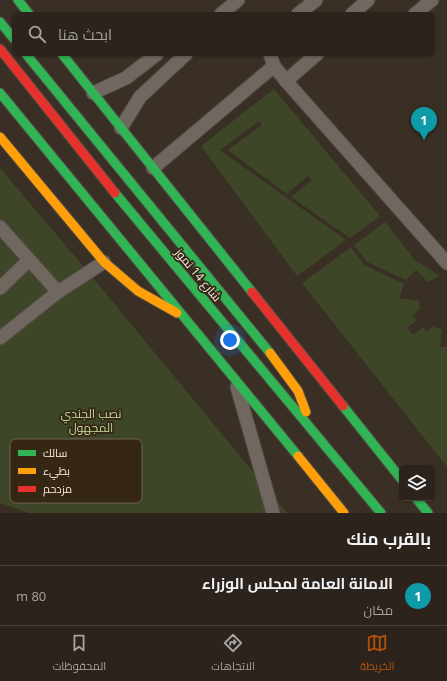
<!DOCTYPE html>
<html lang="ar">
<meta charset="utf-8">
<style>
body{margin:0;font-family:"Open Sans",Cairo,sans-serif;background:#332b25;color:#f1f3f6;direction:rtl}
.controls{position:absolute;right:12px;bottom:12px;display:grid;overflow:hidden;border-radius:6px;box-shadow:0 1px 3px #0004}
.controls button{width:36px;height:36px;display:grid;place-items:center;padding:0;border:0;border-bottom:1px solid #47403b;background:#2b231c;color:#f1f3f6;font:20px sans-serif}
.you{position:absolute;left:230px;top:340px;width:14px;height:14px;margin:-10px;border:3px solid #fff;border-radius:50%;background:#1a73e8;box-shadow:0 0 0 6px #1a73e833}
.badge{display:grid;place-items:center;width:26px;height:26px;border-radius:50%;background:#b45309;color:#fff;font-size:13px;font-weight:700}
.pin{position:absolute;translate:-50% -33px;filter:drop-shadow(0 1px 2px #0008)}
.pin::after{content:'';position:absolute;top:21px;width:14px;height:12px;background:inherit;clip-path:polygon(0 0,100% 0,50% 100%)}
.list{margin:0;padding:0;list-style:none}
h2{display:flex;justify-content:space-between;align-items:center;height:52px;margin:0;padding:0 16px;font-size:17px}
h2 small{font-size:13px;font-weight:400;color:#a6a4a3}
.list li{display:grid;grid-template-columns:26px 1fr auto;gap:12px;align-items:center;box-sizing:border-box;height:60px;padding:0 16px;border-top:1px solid #47403b}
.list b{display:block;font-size:15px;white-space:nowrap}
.list p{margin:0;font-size:13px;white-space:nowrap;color:#a6a4a3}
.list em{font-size:13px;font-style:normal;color:#a6a4a3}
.icon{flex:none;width:22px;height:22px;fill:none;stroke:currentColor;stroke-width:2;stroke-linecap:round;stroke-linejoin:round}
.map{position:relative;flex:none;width:447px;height:513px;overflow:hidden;direction:ltr}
.search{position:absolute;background:#2b231c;box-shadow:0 1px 3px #0004;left:12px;right:12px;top:12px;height:44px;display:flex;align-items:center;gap:10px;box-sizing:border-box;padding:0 14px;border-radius:6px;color:#a6a4a3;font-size:15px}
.sheet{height:112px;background:#2b231c}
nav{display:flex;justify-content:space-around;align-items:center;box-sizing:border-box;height:56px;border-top:1px solid #47403b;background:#2b231c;font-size:11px;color:#a6a4a3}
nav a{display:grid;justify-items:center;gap:2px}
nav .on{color:#b45309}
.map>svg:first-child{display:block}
.green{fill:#3d4727}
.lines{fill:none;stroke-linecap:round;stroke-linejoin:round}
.lane-casing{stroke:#534b42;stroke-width:15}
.fast-casing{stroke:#534b42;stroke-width:11}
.slow-casing{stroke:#534b42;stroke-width:11}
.jam-casing{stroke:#534b42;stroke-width:11}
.lane{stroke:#6f6760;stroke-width:13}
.fast{stroke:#30b455;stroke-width:9}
.slow{stroke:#ff9f0a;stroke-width:9}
.jam{stroke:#e5322d;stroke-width:9}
.labels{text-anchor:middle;stroke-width:3.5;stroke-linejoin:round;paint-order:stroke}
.street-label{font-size:12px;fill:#f9eee3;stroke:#362614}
.park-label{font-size:12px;fill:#c2dc9a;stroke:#362614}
.key{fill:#362614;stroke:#706252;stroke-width:1}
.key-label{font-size:11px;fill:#f9eee3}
</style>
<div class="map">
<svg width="447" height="513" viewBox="0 0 447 513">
<rect width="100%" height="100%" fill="#392f25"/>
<g class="green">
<path d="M274 89 380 216 350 238 291 197 312 180 308 176 287 194 228 150 262 125 259 121 220 150 346 240 297 276 201 146Z"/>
<path d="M0 168 89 273 287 513H29L0 503Z"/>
<path d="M385 222 415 260 440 276 428 282 416 270 406 280 367 262 354 245Z"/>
<path d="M351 247 364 265 404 284 399 298 419 301 420 309 413 315 417 320 407 328 413 335 423 327 427 332 432 326 442 330 440 347H447V467L302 283Z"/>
</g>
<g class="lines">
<g class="lane-casing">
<g id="lane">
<path d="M221 14 238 0"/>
<path d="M298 14 316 0"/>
<path d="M352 14 368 0"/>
<path d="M415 14 432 0"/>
<path d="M270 54 274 66 286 81 447 263"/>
<path d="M286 81 317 54"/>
<path d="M93 93 126 78 157 54"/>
<path d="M121 128 140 97 186 54"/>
<path d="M153 168 274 66"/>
<path d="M0 227 58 292"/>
<path d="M0 288 29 260"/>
<path d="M0 338 58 292 104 262"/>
<path d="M237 387 273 513"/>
</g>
</g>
<g class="fast-casing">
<g id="fast">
<path d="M18 0 29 14"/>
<path d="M0 22 14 39"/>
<path d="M26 54 270 353"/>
<path d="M62 54 252 292"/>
<path d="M0 93 298 456"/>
<path d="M115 193 381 513"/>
<path d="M343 406 402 480"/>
<path d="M416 498 428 513"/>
</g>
</g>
<g class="slow-casing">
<g id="slow">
<path d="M0 137 104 262 138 291 177 313"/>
<path d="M270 353 298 391 306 412"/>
<path d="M298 456 344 513"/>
</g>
</g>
<g class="jam-casing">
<g id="jam">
<path d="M0 49 115 193"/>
<path d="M252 292 343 406"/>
</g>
</g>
<use href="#lane" class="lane"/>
<use href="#fast" class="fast"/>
<use href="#slow" class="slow"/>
<use href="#jam" class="jam"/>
</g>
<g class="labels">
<g class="street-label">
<text transform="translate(198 275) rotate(50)" y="4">شارع 14 تموز</text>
</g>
<g class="park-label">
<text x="91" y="418">نصب الجندي<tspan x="91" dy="14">المجهول</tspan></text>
</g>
</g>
<rect x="10" y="439" width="132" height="64" rx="6" class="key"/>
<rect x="18" y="450" width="18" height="6" fill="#30b455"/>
<rect x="18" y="468" width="18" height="6" fill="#ff9f0a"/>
<rect x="18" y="486" width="18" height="6" fill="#e5322d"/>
<g class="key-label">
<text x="43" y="457">سالك</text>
<text x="43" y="475">بطيء</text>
<text x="43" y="493">مزدحم</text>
</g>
</svg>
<div class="controls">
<button><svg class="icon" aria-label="layers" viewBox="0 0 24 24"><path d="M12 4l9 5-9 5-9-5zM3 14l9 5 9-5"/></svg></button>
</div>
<div class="you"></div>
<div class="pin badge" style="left:424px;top:140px;background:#0f9aa8">1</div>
<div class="search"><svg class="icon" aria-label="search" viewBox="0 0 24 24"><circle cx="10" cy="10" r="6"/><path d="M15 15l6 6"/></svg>ابحث هنا</div>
</div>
<section class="sheet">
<h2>بالقرب منك<small></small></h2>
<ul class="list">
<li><span class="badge" style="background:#0f9aa8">1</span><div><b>الامانة العامة لمجلس الوزراء</b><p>مكان</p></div><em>80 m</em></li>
</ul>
</section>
<nav>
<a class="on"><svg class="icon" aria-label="map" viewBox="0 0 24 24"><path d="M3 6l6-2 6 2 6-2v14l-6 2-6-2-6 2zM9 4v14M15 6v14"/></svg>الخريطة</a>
<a><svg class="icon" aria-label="directions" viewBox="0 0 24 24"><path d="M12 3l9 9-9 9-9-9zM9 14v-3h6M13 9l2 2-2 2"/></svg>الاتجاهات</a>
<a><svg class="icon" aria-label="saved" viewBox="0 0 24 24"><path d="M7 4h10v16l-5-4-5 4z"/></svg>المحفوظات</a>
</nav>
